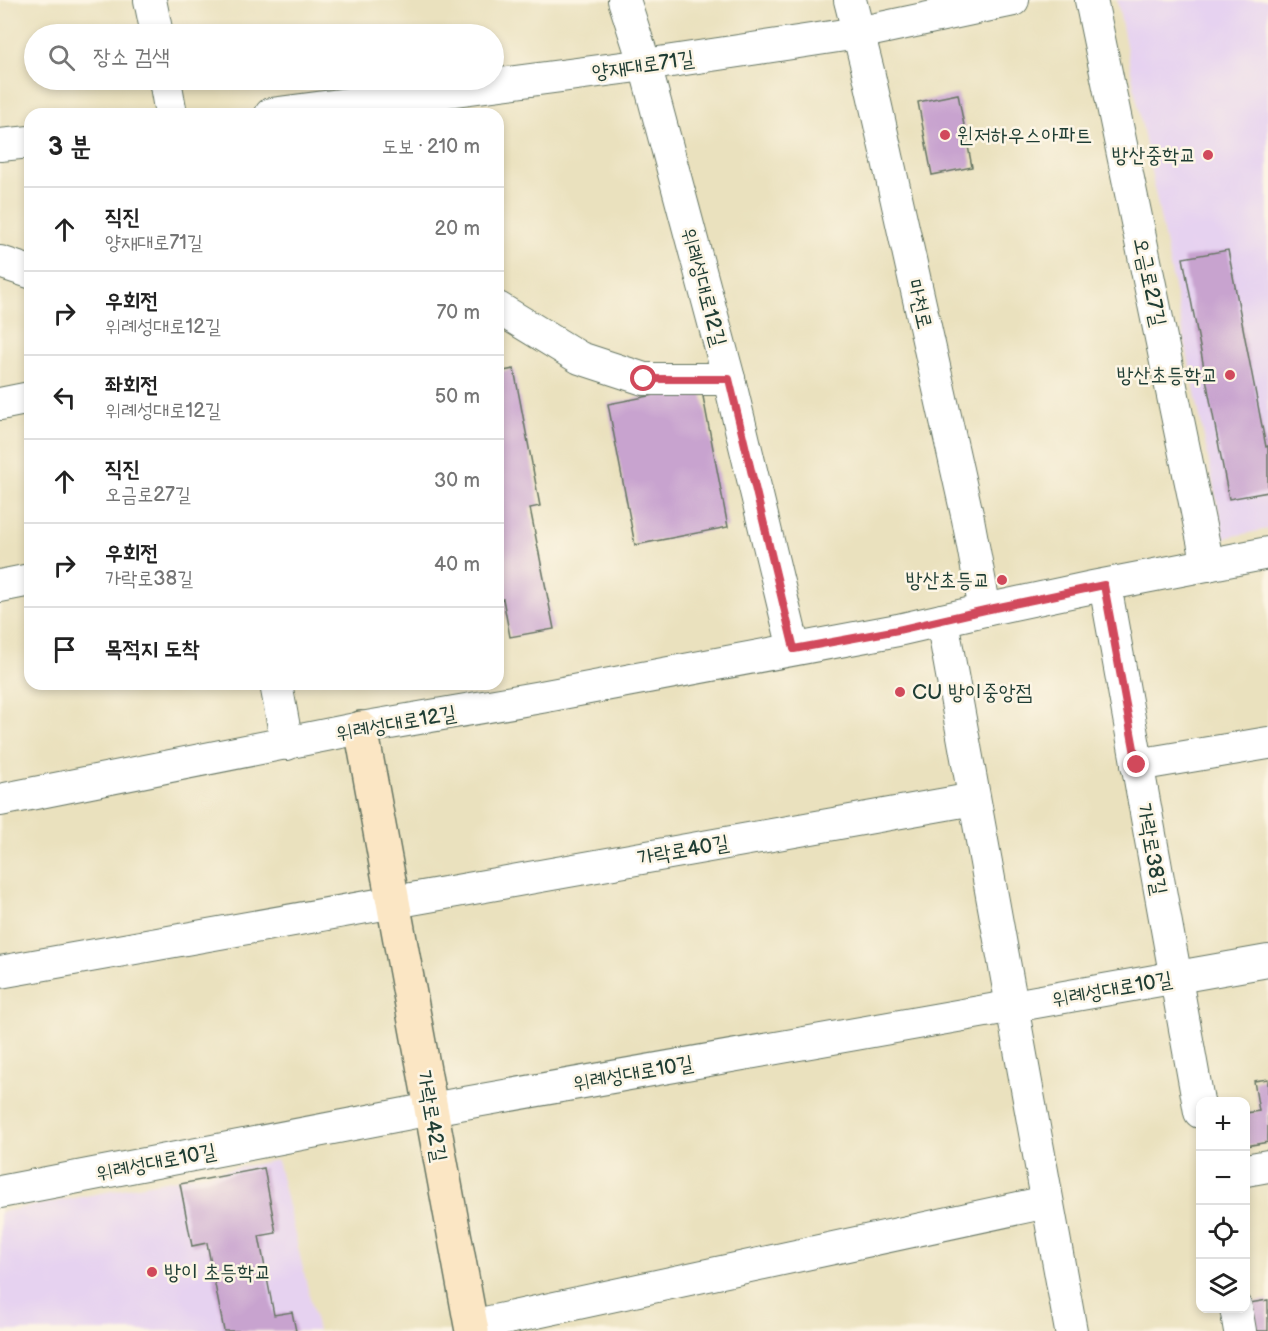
<!DOCTYPE html>
<html lang="ko">
<meta charset="utf-8">
<style>
body{margin:0;font-family:"Balsamiq Sans","Poor Story",sans-serif;background:#f6f6f6;color:#222}
.controls{position:absolute;right:18px;bottom:18px;display:grid;overflow:hidden;border-radius:12px;box-shadow:0 3px 9px #0003}
.controls button{width:54px;height:54px;display:grid;place-items:center;padding:0;border:0;border-bottom:2px solid #e0e0e0;background:#fff;color:#222;font:30px sans-serif}
.stop{position:absolute;width:18px;height:18px;margin:-14px;border:4px solid #d1495b;border-radius:50%;background:#fff}
.stop.end{background:#d1495b;border-color:#fff;box-shadow:0 2px 6px #0008}
.list{margin:0;padding:0;list-style:none}
h2{display:flex;justify-content:space-between;align-items:center;height:78px;margin:0;padding:0 24px;font-size:26px}
h2 small{font-size:20px;font-weight:400;color:#767676}
.list li{display:grid;grid-template-columns:39px 1fr auto;gap:18px;align-items:center;box-sizing:border-box;height:84px;padding:0 24px;border-top:2px solid #e0e0e0}
.list b{display:block;font-size:22px;white-space:nowrap}
.list p{margin:0;font-size:20px;white-space:nowrap;color:#767676}
.list em{font-size:20px;font-style:normal;color:#767676}
.icon{flex:none;width:33px;height:33px;fill:none;stroke:currentColor;stroke-width:2;stroke-linecap:round;stroke-linejoin:round}
.map{position:relative;flex:none;width:1268px;height:1331px;overflow:hidden}
.search{position:absolute;background:#fff;box-shadow:0 3px 9px #0003;left:24px;top:24px;width:480px;height:66px;display:flex;align-items:center;gap:15px;box-sizing:border-box;padding:0 21px;border-radius:33px;color:#767676;font-size:22px}
.panel{position:absolute;background:#fff;box-shadow:0 3px 9px #0003;left:24px;top:108px;width:480px;height:582px;border-radius:18px}
.map>svg:first-child{display:block}
.built{fill:#e6d2f0}
.building{fill:#c8a3cf}
.lines{fill:none;stroke-linecap:round;stroke-linejoin:round}
.street-casing{stroke:#667664;stroke-width:34}
.secondary-casing{stroke:#667664;stroke-width:36}
.street{stroke:#fff;stroke-width:32}
.secondary{stroke:#fbe6c4;stroke-width:33}
.route{stroke:#d1495b;stroke-width:8}
.poi-dot{fill:#d1495b;stroke:#fcf5e5;stroke-width:2}
.labels{text-anchor:middle;stroke-width:5;stroke-linejoin:round;paint-order:stroke}
.street-label{font-size:21px;fill:#1f3d34;stroke:#fcf5e5}
.poi-label{font-size:21px;fill:#1f3d34;stroke:#fcf5e5;text-anchor:start}
</style>
<div class="map">
<svg width="1268" height="1331" viewBox="0 0 1268 1331">
<rect width="100%" height="100%" fill="#fcf5e5"/>
<filter id="ink" filterUnits="userSpaceOnUse"><feTurbulence type="fractalNoise" baseFrequency=".0167" numOctaves="2"/><feDisplacementMap in="SourceGraphic" scale="12" xChannelSelector="R" yChannelSelector="G"/><feConvolveMatrix kernelMatrix="1 2 1 2 8 2 1 2 1" color-interpolation-filters="sRGB"/></filter>
<filter id="wash" filterUnits="userSpaceOnUse"><feTurbulence type="fractalNoise" baseFrequency=".008" numOctaves="4" result="noise"/><feDisplacementMap in="SourceGraphic" scale="24" xChannelSelector="R" yChannelSelector="G"/><feGaussianBlur stdDeviation="1.35" result="paint"/><feColorMatrix in="noise" values="0 0 0 0 0 0 0 0 0 0 0 0 0 0 0 0 0 1.4 0 .05"/><feComposite in="paint" operator="in"/></filter>
<g filter="url(#wash)">
<rect width="100%" height="100%" fill="#eae1be"/>
<g class="built">
<path d="M1117 0H1268V529L1224 538Z"/>
<path d="M277 1160 318 1331H0V1212Z"/>
</g>
<g id="blocks">
<g class="building">
<path d="M958 94 972 167 932 175 918 102Z"/>
<path d="M1228 250 1266 447 1268 446V492L1229 499 1183 258Z"/>
<path d="M514 369 540 506 530 508 554 629 510 637 503 599 498 600V372Z"/>
<path d="M701 386 728 527 635 545 608 404Z"/>
<path d="M1268 1079V1142L1246 1146V1113L1259 1111 1254 1081Z"/>
<path d="M264 1168 276 1233 259 1236 274 1315 292 1312 296 1331H224L207 1243 192 1246 180 1184Z"/>
<path d="M1268 1300V1331H1254L1249 1303Z"/>
</g>
</g>
</g>
<g filter="url(#ink)">
<use href="#blocks" fill-opacity="0" stroke="#667664" stroke-width="1.5"/>
<g class="lines">
<g class="street-casing">
<g id="street">
<path d="M150 0 157 34"/>
<path d="M624 0 645 65 729 379 794 649"/>
<path d="M850 0 868 71 968 519 985 610"/>
<path d="M1091 0 1208 565"/>
<path d="M165 80 171 114"/>
<path d="M271 114 645 65 858 33 1013 0"/>
<path d="M0 145 30 142"/>
<path d="M0 262 30 272"/>
<path d="M498 308 580 358 644 379H729"/>
<path d="M0 404 30 398"/>
<path d="M1105 585 1200 1112"/>
<path d="M0 586 30 580"/>
<path d="M942 620 1071 1331"/>
<path d="M276 684 287 744"/>
<path d="M1137 765 1268 743"/>
<path d="M0 800 361 728 541 697 898 630 985 610 1093 587 1268 553"/>
<path d="M0 972 974 799"/>
<path d="M1246 1170 1268 1166"/>
<path d="M0 1192 431 1109 1268 961"/>
<path d="M1236 1308 1240 1331"/>
<path d="M471 1326 1047 1202"/>
</g>
</g>
<g class="secondary-casing">
<path id="secondary" d="M361 728 472 1331"/>
</g>
<use href="#street" class="street"/>
<use href="#secondary" class="secondary"/>
</g>
</g>
<g class="lines" filter="url(#ink)">
<path class="route" d="M644 379H729L794 649 898 630 985 610 1104 585 1137 765"/>
</g>
<g class="poi-dot">
<circle cx="945" cy="135" r="6"/>
<circle cx="1208" cy="155" r="6"/>
<circle cx="1230" cy="375" r="6"/>
<circle cx="1002" cy="580" r="6"/>
<circle cx="900" cy="692" r="6"/>
<circle cx="152" cy="1272" r="6"/>
</g>
<g class="labels">
<g class="street-label">
<text transform="translate(643 65) rotate(-8)" y="7">양재대로71길</text>
<text transform="translate(1150 282) rotate(78)" y="7">오금로27길</text>
<text transform="translate(704 287) rotate(75)" y="7">위례성대로12길</text>
<text transform="translate(920 304) rotate(77)" y="7">마천로</text>
<text transform="translate(396 723) rotate(-10)" y="7">위례성대로12길</text>
<text transform="translate(1152 849) rotate(80)" y="7">가락로38길</text>
<text transform="translate(683 850) rotate(-10)" y="7">가락로40길</text>
<text transform="translate(1112 989) rotate(-10)" y="7">위례성대로10길</text>
<text transform="translate(633 1073) rotate(-10)" y="7">위례성대로10길</text>
<text transform="translate(432 1116) rotate(80)" y="7">가락로42길</text>
<text transform="translate(156 1162) rotate(-11)" y="7">위례성대로10길</text>
</g>
<g class="poi-label">
<text x="957" y="142">윈저하우스아파트</text>
<text x="1196" y="162" text-anchor="end">방산중학교</text>
<text x="1218" y="382" text-anchor="end">방산초등학교</text>
<text x="990" y="587" text-anchor="end">방산초등교</text>
<text x="912" y="699">CU 방이중앙점</text>
<text x="164" y="1279">방이 초등학교</text>
</g>
</g>
</svg>
<div class="controls">
<button>+</button>
<button>−</button>
<button><svg class="icon" aria-label="locate" viewBox="0 0 24 24"><circle cx="12" cy="12" r="6"/><path d="M12 2v4M12 18v4M2 12h4M18 12h4"/></svg></button>
<button><svg class="icon" aria-label="layers" viewBox="0 0 24 24"><path d="M12 4l9 5-9 5-9-5zM3 14l9 5 9-5"/></svg></button>
</div>
<div class="stop" style="left:644px;top:379px"></div>
<div class="stop end" style="left:1137px;top:765px"></div>
<div class="search"><svg class="icon" aria-label="search" viewBox="0 0 24 24"><circle cx="10" cy="10" r="6"/><path d="M15 15l6 6"/></svg>장소 검색</div>
<section class="panel">
<h2>3 분<small>도보 · 210 m</small></h2>
<ul class="list">
<li><svg class="icon" aria-label="ahead" viewBox="0 0 24 24"><path d="M12 20V5M6 11l6-6 6 6"/></svg><div><b>직진</b><p>양재대로71길</p></div><em>20 m</em></li>
<li><svg class="icon" aria-label="right" viewBox="0 0 24 24"><path d="M7 20v-9h11M14 6l5 5-5 5"/></svg><div><b>우회전</b><p>위례성대로12길</p></div><em>70 m</em></li>
<li><svg class="icon" aria-label="left" viewBox="0 0 24 24"><path d="M17 20v-9H6M10 6l-5 5 5 5"/></svg><div><b>좌회전</b><p>위례성대로12길</p></div><em>50 m</em></li>
<li><svg class="icon" aria-label="ahead" viewBox="0 0 24 24"><path d="M12 20V5M6 11l6-6 6 6"/></svg><div><b>직진</b><p>오금로27길</p></div><em>30 m</em></li>
<li><svg class="icon" aria-label="right" viewBox="0 0 24 24"><path d="M7 20v-9h11M14 6l5 5-5 5"/></svg><div><b>우회전</b><p>가락로38길</p></div><em>40 m</em></li>
<li><svg class="icon" aria-label="arrive" viewBox="0 0 24 24"><path d="M6 21V4h12l-3 4 3 4H6"/></svg><div><b>목적지 도착</b></div></li>
</ul>
</section>
</div>
